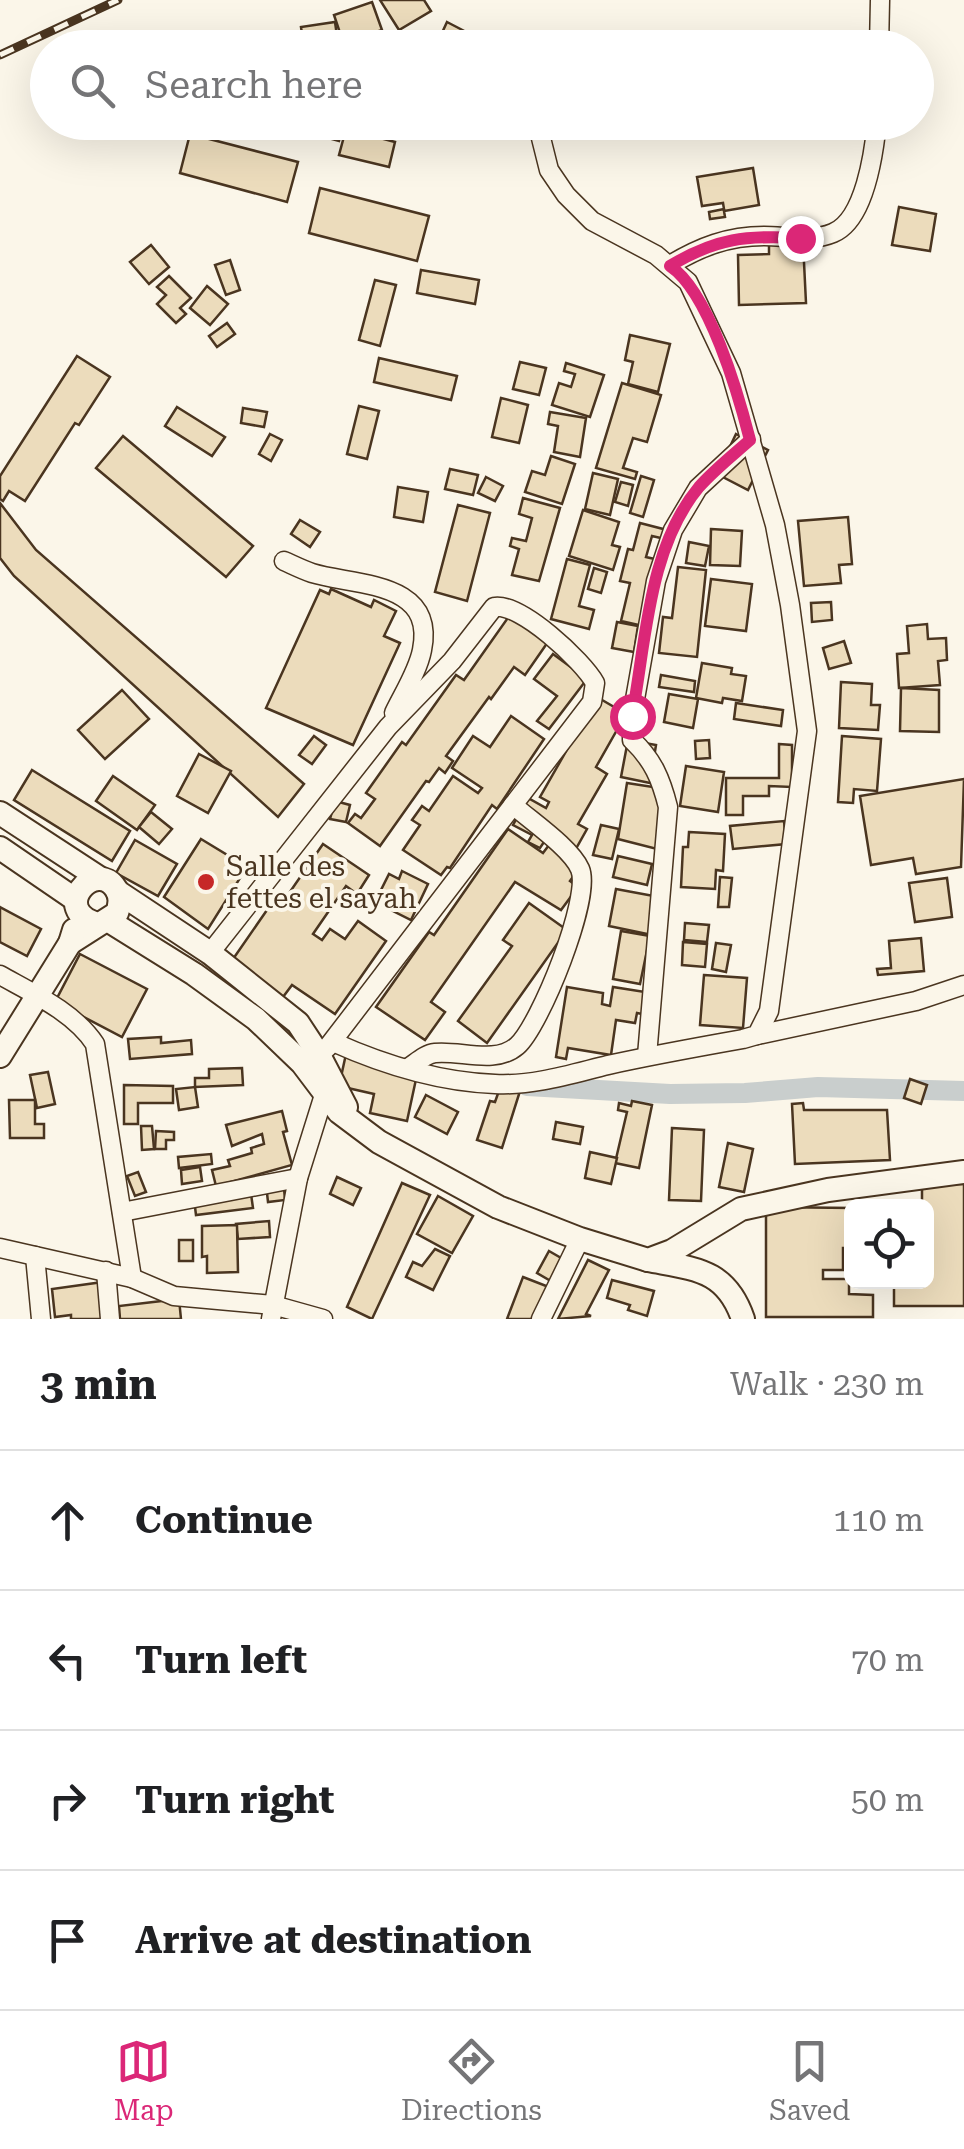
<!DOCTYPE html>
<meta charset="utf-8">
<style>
body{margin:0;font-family:"Roboto Serif",serif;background:#f6f6f6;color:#202124}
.controls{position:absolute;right:30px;bottom:30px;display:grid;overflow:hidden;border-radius:15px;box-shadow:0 10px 40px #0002}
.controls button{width:90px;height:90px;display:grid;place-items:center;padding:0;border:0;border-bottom:2px solid #e0e0e0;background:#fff;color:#202124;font:50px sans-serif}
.stop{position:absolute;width:30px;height:30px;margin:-22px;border:8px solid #db2777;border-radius:50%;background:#fff}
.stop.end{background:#db2777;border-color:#fff;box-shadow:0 2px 10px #0008}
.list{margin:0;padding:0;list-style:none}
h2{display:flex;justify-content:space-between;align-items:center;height:130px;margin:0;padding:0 40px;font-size:42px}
h2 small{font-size:32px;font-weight:400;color:#757577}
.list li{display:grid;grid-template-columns:65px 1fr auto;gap:30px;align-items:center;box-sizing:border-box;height:140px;padding:0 40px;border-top:2px solid #e0e0e0}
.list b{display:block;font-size:38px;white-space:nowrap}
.list em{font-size:32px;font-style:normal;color:#757577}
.icon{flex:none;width:55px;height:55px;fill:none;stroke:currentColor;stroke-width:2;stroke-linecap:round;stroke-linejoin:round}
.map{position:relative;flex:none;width:964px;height:1319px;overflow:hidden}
.search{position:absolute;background:#fff;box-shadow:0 10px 40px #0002;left:30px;right:30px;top:30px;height:110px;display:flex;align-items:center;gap:25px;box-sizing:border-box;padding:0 35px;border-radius:55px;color:#757577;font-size:38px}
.sheet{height:690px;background:#fff}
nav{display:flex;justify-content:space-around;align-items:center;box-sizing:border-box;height:140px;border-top:2px solid #e0e0e0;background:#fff;font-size:28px;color:#757577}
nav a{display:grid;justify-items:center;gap:5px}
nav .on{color:#db2777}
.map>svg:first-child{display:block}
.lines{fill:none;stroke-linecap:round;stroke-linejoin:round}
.canal{stroke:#c9cecd;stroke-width:20}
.building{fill:#ecdcbc;stroke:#4a3520;stroke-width:2.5}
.street-casing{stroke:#4a3520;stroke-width:21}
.secondary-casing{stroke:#4a3520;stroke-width:26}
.street{stroke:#fbf6e9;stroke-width:18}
.secondary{stroke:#fbf6e9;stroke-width:22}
.rail-casing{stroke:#4a3520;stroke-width:9}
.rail{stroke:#fbf6e9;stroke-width:5;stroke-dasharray:15;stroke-linecap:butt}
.route{stroke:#db2777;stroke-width:12}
.poi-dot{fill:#c62828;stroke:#fbf6e9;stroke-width:4}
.labels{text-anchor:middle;stroke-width:8;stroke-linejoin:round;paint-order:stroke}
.poi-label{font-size:28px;fill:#4a3520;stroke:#fbf6e9;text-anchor:start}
</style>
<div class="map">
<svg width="964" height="1319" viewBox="0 0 964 1319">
<rect width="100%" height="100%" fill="#fbf6e9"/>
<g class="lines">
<path class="canal" d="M527 1086 670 1094 745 1093 818 1087 964 1091"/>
</g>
<g class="building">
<path d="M380 0H424L431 11 399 30Z"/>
<path d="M372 2 382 30 364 36 366 43 345 48 334 15Z"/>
<path d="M335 22 337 36 303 41 301 27Z"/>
<path d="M447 22 470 34 463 48H435Z"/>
<path d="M305 122H344L339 141 303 131Z"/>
<path d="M346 129 395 142 389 167 339 155Z"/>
<path d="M190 134 298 162 287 202 180 173Z"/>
<path d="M753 168 759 205 724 211 725 217 710 219 709 212 724 209 723 203 702 206 697 177Z"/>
<path d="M320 188 429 216 417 261 309 233Z"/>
<path d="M899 207 936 214 930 251 892 245Z"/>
<path d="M803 242 806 303 739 305 738 255 769 254V243Z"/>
<path d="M151 245 169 267 149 284 130 262Z"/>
<path d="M230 260 240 290 226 295 215 265Z"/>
<path d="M421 270 479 280 475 304 417 293Z"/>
<path d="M169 276 191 298 180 308 186 314 176 323 157 304 166 295 157 287Z"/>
<path d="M375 280 396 285 380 346 359 340Z"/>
<path d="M207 286 228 304 210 325 190 308Z"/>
<path d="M227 323 235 334 217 347 209 336Z"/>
<path d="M630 335 670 344 658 392 628 384 633 362 625 360Z"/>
<path d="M77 356 110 377 79 425 75 423 25 501 9 491 3 501 0 499V476Z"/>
<path d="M379 358 457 376 451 400 374 382Z"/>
<path d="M520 362 546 368 539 395 513 389Z"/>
<path d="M566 363 604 375 590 417 552 405 559 383 571 387 575 374 564 371Z"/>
<path d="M622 383 661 395 647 442 633 438 623 468 637 472 635 479 596 468Z"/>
<path d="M501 398 528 405 519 443 492 437Z"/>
<path d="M359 406 379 411 367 459 347 454Z"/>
<path d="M177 407 225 437 212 456 165 426Z"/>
<path d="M243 408 267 412 264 427 241 423Z"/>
<path d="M550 412 586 418 580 457 554 452 558 426 548 424Z"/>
<path d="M270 434 282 440 271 461 259 454Z"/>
<path d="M736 434 768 450 748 490 717 474Z"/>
<path d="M123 436 253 546 226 577 96 468Z"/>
<path d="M551 456 575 464 562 504 525 492 532 471 545 475Z"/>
<path d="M450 469 478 475 473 495 445 489Z"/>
<path d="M593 473 618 479 610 515 585 509Z"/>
<path d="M641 476 654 480 643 517 630 513Z"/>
<path d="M486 477 503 486 495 501 478 493Z"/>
<path d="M621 482 633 485 628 506 615 502Z"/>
<path d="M398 487 428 492 423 522 394 517Z"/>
<path d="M523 498 560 508 539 581 512 575 519 549 510 546 512 538 526 541 532 518 519 514Z"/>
<path d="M0 503 36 550 304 784 278 817 14 576 0 558Z"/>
<path d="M458 505 490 513 467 601 435 592Z"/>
<path d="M583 510 619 522 612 545 620 547 613 570 569 556Z"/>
<path d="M848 517 852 564 839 565 841 583 804 586 798 521Z"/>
<path d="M300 520 320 532 310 547 291 534Z"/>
<path d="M640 523 667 530 665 539 652 536 646 557 659 560 643 626 621 621 630 583 620 581 628 549 633 550Z"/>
<path d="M711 529 742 531 740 566 710 565Z"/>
<path d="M689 542 709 546 705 566 686 563Z"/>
<path d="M567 559 590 565 579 606 594 610 589 629 551 619Z"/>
<path d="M678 567 706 570 697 657 659 653 663 617 672 618Z"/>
<path d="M594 568 607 572 601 593 588 589Z"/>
<path d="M711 579 752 584 746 631 705 626Z"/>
<path d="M331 589 371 607 374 600 396 611 384 636 400 643 353 745 266 708 320 590 329 594Z"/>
<path d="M831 602 832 620 812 622 811 603Z"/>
<path d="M512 612 550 639 525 675 514 667 491 699 489 697 446 756 453 761 445 773 439 768 429 782 426 781 380 846 348 823 355 814 361 818 375 799 366 793 402 742 406 745 456 675 464 680Z"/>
<path d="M617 622 638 626 634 652 612 648Z"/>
<path d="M927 624 928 639 946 638 947 660 938 661 940 685 899 688 897 654 909 653 907 626Z"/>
<path d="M844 641 851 663 829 669 823 648Z"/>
<path d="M553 654 587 679 549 729 537 721 557 696 534 679Z"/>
<path d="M702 663 732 668 731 674 746 676 742 701 723 698 722 703 696 698Z"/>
<path d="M661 675 695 681 694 692 659 687Z"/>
<path d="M841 682 872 684 871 705H880L878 730 839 728Z"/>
<path d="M901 688 939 690V732L900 731Z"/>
<path d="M122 690 149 719 105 759 78 730Z"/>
<path d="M669 694 698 699 693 728 664 722Z"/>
<path d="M597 697 626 714 596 767 607 774 578 824 587 829 573 854 546 839 540 848 528 842 532 835 513 825 528 798 546 808 549 802 540 797Z"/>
<path d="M736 703 783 710 781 726 734 719Z"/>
<path d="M511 716 544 739 497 809 492 805 450 868 447 867 441 875 403 850 420 825 412 820 422 806 429 811 453 776 478 793 482 788 452 768 473 736 490 747Z"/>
<path d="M314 736 326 745 312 764 299 755Z"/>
<path d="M842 736 881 739 877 791 854 789 853 803 838 802Z"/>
<path d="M628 740 656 745 650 783 621 777Z"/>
<path d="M709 740 710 758 696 759 695 741Z"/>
<path d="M779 744 792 745V787L769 786V796H743V815H726V778H779Z"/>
<path d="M199 754 231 771 208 813 177 796Z"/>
<path d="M686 766 724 772 718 812 680 806Z"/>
<path d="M32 770 130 831 112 861 14 800Z"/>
<path d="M113 776 155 805 137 830 96 801Z"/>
<path d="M964 779 961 867 916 874 913 858 871 865 860 796Z"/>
<path d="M627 783 666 789 657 849 618 839Z"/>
<path d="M335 801 350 805 346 822 330 819Z"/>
<path d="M151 812 172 829 159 844 139 827Z"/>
<path d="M784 821 786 844 733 849 730 826Z"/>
<path d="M601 825 619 829 612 859 593 855Z"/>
<path d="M508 829 543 853 549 845 580 867 570 881 578 887 561 910 515 882 431 1002 445 1012 425 1040 376 1007 429 932 434 935Z"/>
<path d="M689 832 725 834 723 871 716 870 715 889 681 887 683 847H688Z"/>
<path d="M201 839 247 867 208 929 164 897Z"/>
<path d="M135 840 177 864 158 896 116 873Z"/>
<path d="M323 844 369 875 357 894 346 886 313 934 322 940 330 929 345 939 358 921 386 941 335 1014 292 985 283 997 231 962 276 897 283 902Z"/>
<path d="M618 856 652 864 647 885 613 877Z"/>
<path d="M402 871 428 884 411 920 375 902 389 874 399 879Z"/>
<path d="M720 877 732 878 729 907H718Z"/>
<path d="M947 878 952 917 915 922 909 883Z"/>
<path d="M616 889 659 897 652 935 609 926Z"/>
<path d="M529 903 567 930 487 1043 458 1021 512 946 503 940Z"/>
<path d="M0 907 41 929 27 956 0 942Z"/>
<path d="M685 923 709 925 707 942 684 940Z"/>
<path d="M621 931 650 936 640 984 613 979Z"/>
<path d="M921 938 924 971 878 975 877 969 891 968 889 941Z"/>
<path d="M683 942 707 944 705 967 682 965Z"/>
<path d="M716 943 731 945 726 972 712 969Z"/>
<path d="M80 954 147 989 122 1037 55 1002Z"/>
<path d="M704 975 747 978 743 1028 700 1025Z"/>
<path d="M567 987 603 993 602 1004 610 1006 613 987 645 992 642 1014 637 1013 635 1023 616 1020 611 1055 568 1048 566 1059 556 1057Z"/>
<path d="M161 1037V1043L191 1040 192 1054 130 1059 128 1039Z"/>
<path d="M346 1054 418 1070 407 1121 370 1113 374 1094 339 1086Z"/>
<path d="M242 1068 243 1085 195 1087V1078H209V1069Z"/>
<path d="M48 1072 55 1104 37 1108 30 1075Z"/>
<path d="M910 1079 927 1085 921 1104 904 1098Z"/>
<path d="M124 1085 173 1086V1103H138V1124H124Z"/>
<path d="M501 1085 520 1091 502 1148 477 1140 490 1101 495 1102Z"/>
<path d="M195 1087 198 1107 179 1110 176 1089Z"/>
<path d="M426 1095 458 1112 447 1134 415 1117Z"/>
<path d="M9 1100H35V1124H44V1138H10Z"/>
<path d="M632 1101 652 1105 639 1168 615 1163 627 1112 618 1110 619 1103 631 1106Z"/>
<path d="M803 1103 804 1110H887L890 1160 795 1164 792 1104Z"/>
<path d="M282 1111 287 1131 283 1132 292 1165 216 1186 212 1170 230 1166 228 1160 252 1153 251 1148 264 1144 262 1134 232 1146 226 1125Z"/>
<path d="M556 1122 583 1127 580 1144 553 1139Z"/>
<path d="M141 1126H152L154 1149 142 1150Z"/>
<path d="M672 1128 704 1130 701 1201 669 1200Z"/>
<path d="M156 1131 174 1132V1140H166V1149H155Z"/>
<path d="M728 1143 753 1149 744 1192 719 1187Z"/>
<path d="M590 1152 617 1158 611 1184 585 1178Z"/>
<path d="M211 1154 212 1164 179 1168 178 1157Z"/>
<path d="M200 1167 202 1181 182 1184 181 1170Z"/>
<path d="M138 1172 146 1192 135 1196 127 1176Z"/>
<path d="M283 1177 285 1200 268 1202 267 1193 251 1194 253 1208 196 1215 194 1199Z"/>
<path d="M337 1177 361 1188 353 1205 330 1194Z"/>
<path d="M402 1183 430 1195 372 1319 347 1307Z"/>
<path d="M922 1184H964V1306H894V1282H926V1206H922Z"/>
<path d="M438 1196 473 1216 452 1253 417 1234Z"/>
<path d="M766 1207 852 1208V1248H843V1270H823V1279H849V1294L873 1295V1317H766Z"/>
<path d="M269 1221 270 1237 238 1239 236 1224Z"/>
<path d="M237 1225 238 1272 207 1273V1256L202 1257V1226Z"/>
<rect x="179" y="1240" width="14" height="21"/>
<path d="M435 1249 450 1256 433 1290 406 1277 413 1262 422 1266Z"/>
<path d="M549 1251 568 1262 556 1284 537 1273Z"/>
<path d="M588 1260 609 1270 586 1314 591 1316 558 1319Z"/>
<path d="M523 1277 554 1289 543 1319H507Z"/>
<path d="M612 1280 654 1291 647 1316 628 1310 630 1305 607 1298Z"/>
<path d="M103 1282 108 1319H71V1315L55 1317 52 1289Z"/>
<path d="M179 1299 181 1319H120L119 1306Z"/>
</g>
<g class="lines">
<g class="street-casing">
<g id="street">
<path d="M879 48 880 0"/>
<path d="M670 265C700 247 728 236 764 236 786 236 812 242 833 233 865 220 874 152 877 122"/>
<path d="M284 561C293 565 303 570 312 573 354 586 436 580 422 650 418 671 403 694 394 713"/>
<path d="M210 953 388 727 452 661 494 607C520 602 583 661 595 683L592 702 327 1048"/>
<path d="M0 975C32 993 74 1012 95 1044L132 1278"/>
<path d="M757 1035 916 1001 964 985"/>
<path d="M333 1042C382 1064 440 1082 495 1084 534 1086 571 1074 608 1065 653 1055 698 1047 743 1039L757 1035 769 1011 807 731 790 605 775 525 731 373 688 282 656 255 592 221 566 195 549 170 541 138"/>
<path d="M647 1056 668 807C661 779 653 760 632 740V716L656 581 673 530 698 488 751 439"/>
<path d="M408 1068C416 1063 425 1054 435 1053 460 1050 495 1065 517 1046 540 1026 592 897 580 869 571 848 531 821 513 805"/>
<path d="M122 1212 298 1178"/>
<path d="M0 1248 132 1278 174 1296 273 1305 323 1319"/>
<path d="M35 1256 41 1319"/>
<path d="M106 1271 110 1319"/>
<path d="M271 1319 298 1178 324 1095"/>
<path d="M541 1319 580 1239"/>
</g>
</g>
<g class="secondary-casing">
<g id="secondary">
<path d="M0 813 101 879"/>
<path d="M0 848 76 900"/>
<path d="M118 892 210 953 298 1023 319 1055 346 1107"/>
<path d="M109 921 194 974 256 1019 302 1063 339 1112 379 1142 498 1207 580 1239 648 1260 672 1251 741 1209 828 1190 964 1172"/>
<path d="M70 943 117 913C120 904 121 897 116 889 96 857 48 910 98 924"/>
<path d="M0 1056 70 943 74 930"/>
<path d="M648 1260C695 1269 726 1269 743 1319"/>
</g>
</g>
<use href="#street" class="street"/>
<use href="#secondary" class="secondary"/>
<g class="rail-casing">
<path id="rail" d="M0 55 118 0"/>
</g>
<use href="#rail" class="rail"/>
</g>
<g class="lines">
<path class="route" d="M632 716C646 642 648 548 699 487 714 470 733 455 750 440 738 393 709 292 670 266 716 238 747 235 800 238"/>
</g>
<circle class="poi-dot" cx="206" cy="882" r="10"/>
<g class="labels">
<g class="poi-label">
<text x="226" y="876">Salle des<tspan x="226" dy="32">fettes el sayah</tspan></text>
</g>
</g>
</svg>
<div class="controls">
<button><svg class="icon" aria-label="locate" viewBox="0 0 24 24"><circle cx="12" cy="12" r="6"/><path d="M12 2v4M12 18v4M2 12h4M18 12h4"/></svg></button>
</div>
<div class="stop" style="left:632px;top:716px"></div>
<div class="stop end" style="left:800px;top:238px"></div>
<div class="search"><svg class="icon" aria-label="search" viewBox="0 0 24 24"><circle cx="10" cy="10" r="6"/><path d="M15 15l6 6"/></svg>Search here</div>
</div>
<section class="sheet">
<h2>3 min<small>Walk · 230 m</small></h2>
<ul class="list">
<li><svg class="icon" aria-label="ahead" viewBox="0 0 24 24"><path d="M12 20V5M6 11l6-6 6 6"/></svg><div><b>Continue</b></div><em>110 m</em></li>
<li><svg class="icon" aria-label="left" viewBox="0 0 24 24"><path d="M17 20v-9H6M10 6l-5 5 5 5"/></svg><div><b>Turn left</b></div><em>70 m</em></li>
<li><svg class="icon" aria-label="right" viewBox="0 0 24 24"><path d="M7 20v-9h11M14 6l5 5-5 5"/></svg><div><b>Turn right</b></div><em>50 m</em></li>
<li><svg class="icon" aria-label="arrive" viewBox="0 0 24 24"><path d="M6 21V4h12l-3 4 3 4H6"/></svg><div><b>Arrive at destination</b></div></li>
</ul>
</section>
<nav>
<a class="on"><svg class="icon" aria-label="map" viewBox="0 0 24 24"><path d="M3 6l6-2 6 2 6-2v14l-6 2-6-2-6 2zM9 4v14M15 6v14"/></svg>Map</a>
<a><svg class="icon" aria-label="directions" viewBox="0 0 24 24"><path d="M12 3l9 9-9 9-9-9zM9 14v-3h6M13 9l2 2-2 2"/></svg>Directions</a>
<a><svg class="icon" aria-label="saved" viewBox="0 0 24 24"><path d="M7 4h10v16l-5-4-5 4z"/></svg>Saved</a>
</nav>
